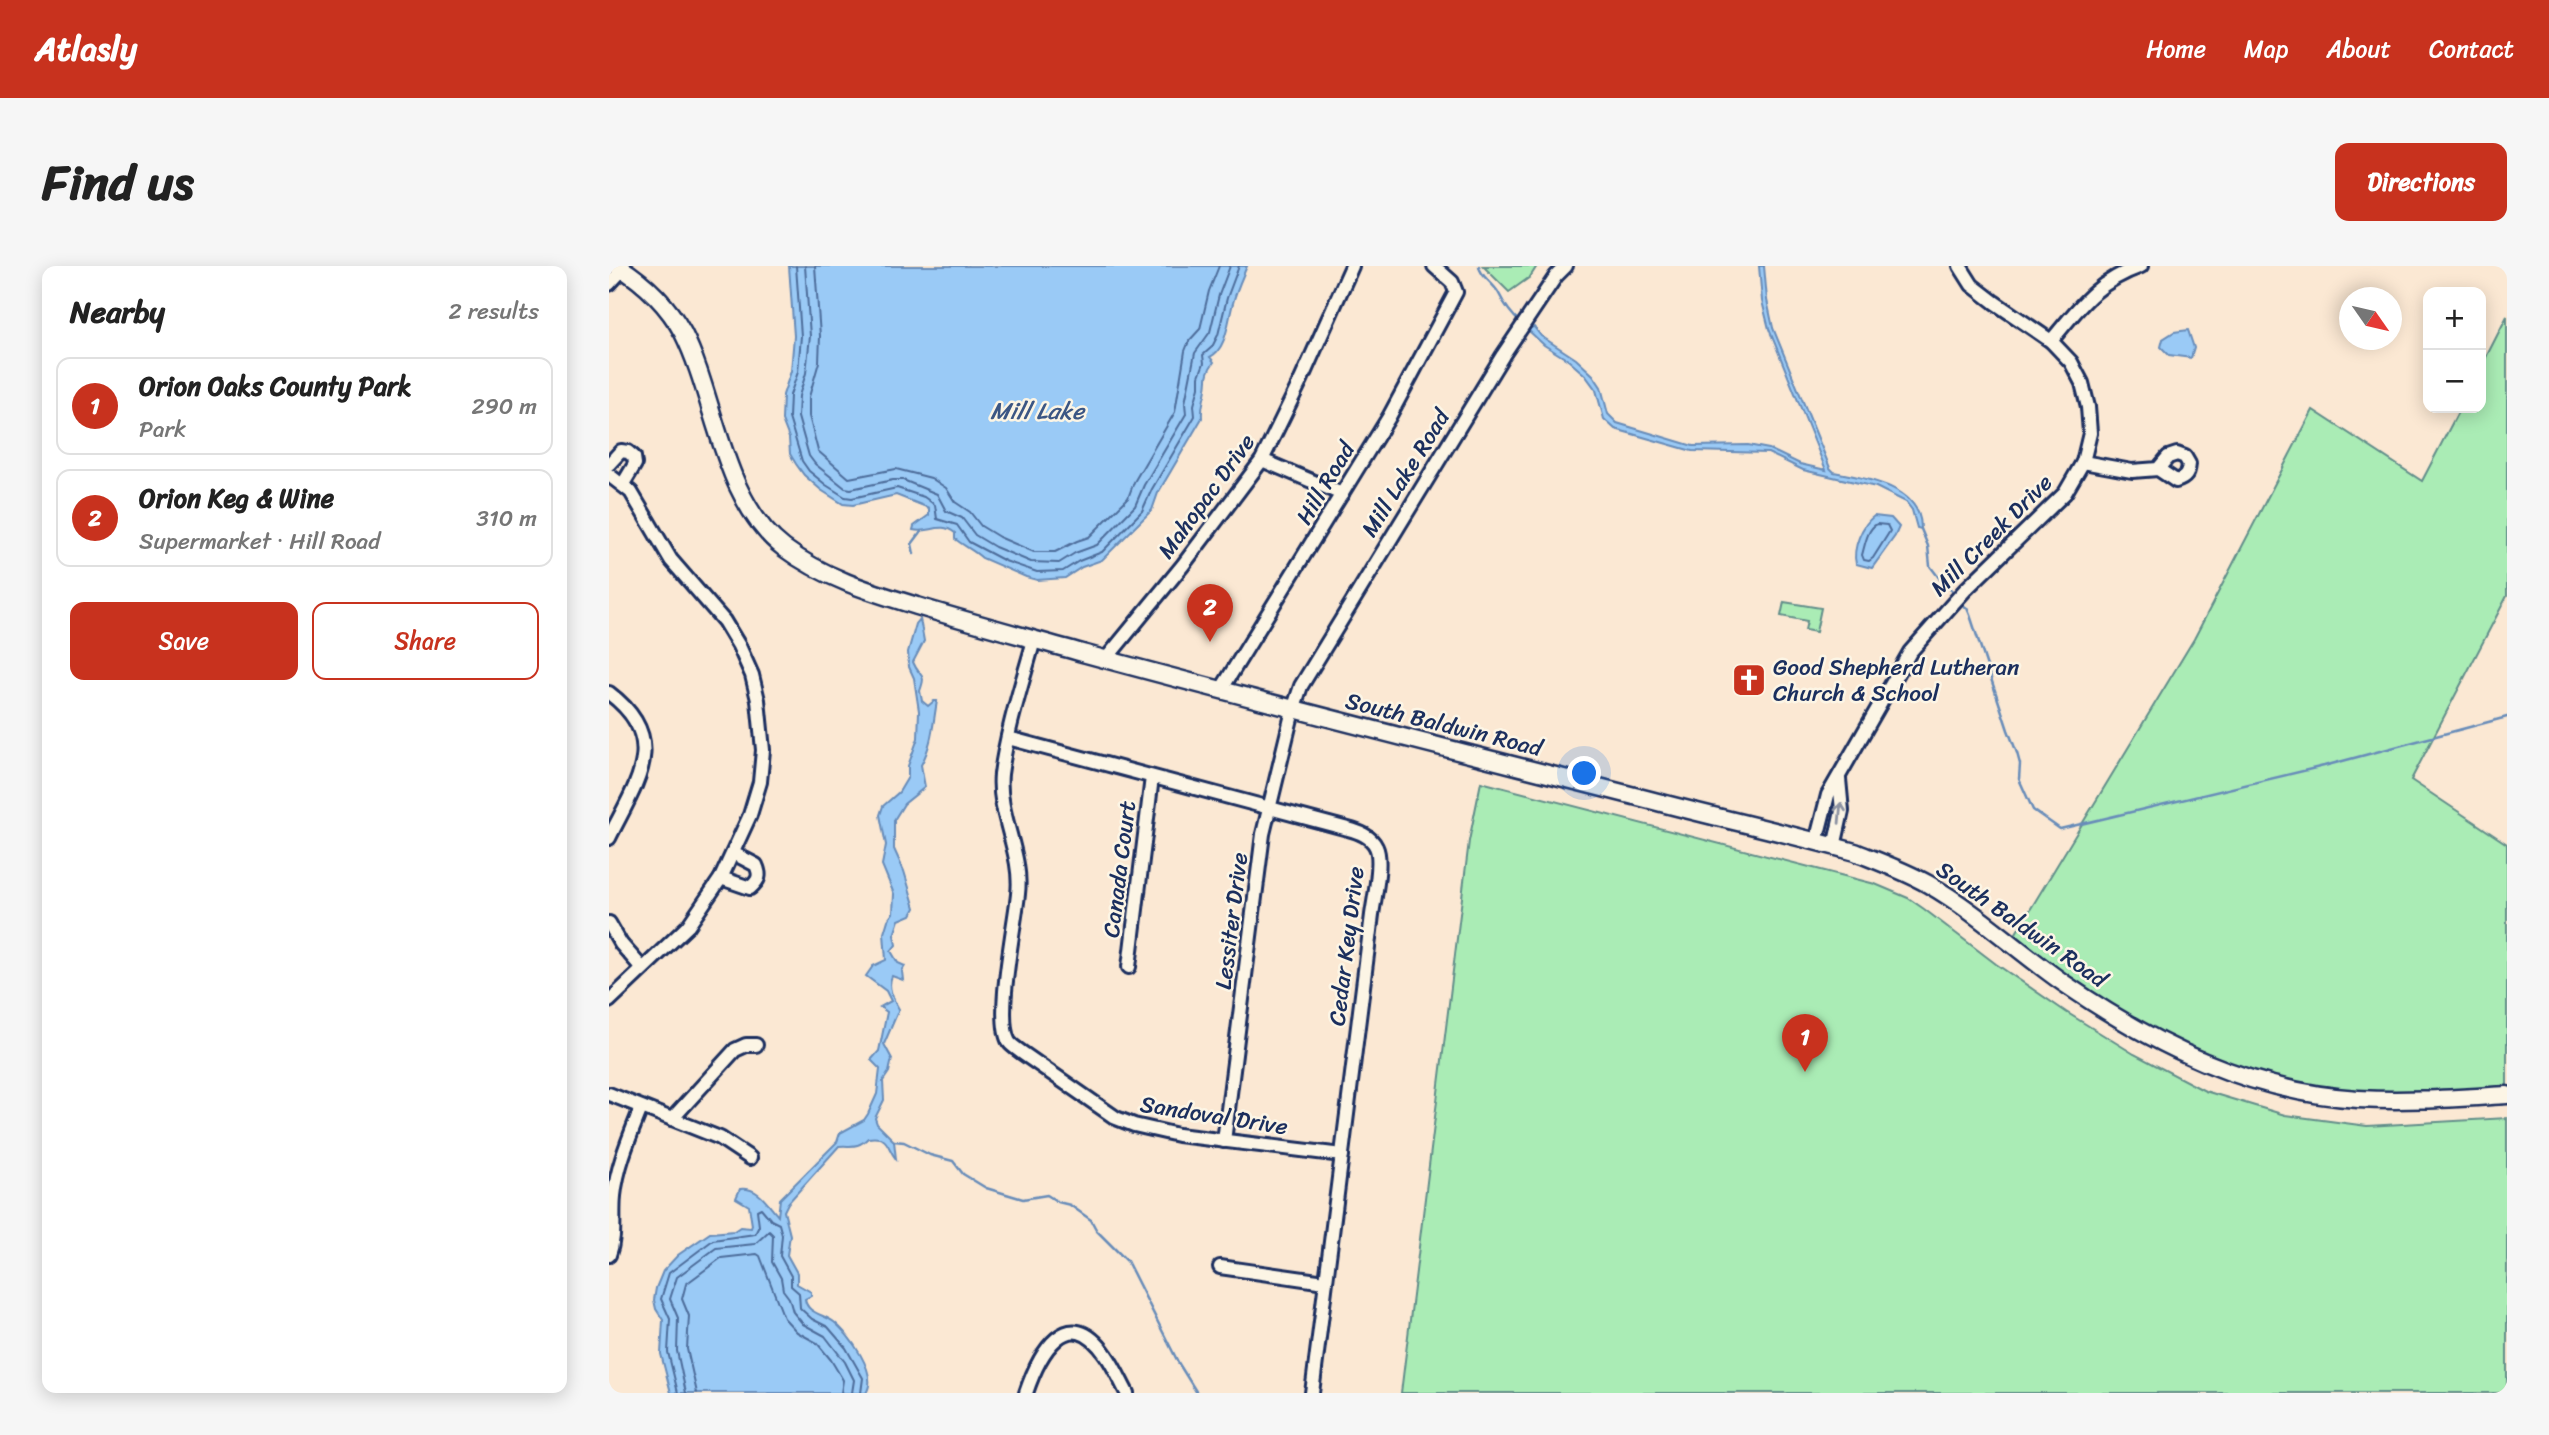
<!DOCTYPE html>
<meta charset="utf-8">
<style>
body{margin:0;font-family:Sriracha,sans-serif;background:#f6f6f6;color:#222}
.controls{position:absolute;right:21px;top:21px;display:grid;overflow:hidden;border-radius:14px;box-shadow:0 4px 18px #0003}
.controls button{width:63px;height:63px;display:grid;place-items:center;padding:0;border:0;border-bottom:2px solid #e0e0e0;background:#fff;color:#222;font:35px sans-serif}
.compass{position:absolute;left:1730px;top:21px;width:63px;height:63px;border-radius:50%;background:#fff;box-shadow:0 4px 18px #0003;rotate:124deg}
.you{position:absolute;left:976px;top:508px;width:24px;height:24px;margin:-18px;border:5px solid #fff;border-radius:50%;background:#1a73e8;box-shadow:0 0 0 10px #1a73e833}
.badge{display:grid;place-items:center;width:46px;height:46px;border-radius:50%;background:#c8321e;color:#fff;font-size:23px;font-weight:700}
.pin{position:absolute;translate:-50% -58px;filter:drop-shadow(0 2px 4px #0008)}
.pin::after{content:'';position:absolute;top:37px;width:24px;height:21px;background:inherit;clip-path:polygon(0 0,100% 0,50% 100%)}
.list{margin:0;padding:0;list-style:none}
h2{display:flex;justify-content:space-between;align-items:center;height:91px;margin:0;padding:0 28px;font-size:30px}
h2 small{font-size:23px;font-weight:400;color:#767676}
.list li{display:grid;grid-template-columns:46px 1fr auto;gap:21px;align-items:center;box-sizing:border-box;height:98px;margin:0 14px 14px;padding:0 14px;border:2px solid #e0e0e0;border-radius:14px}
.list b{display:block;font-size:26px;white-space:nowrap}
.list p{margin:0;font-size:23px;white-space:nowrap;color:#767676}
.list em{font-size:23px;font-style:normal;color:#767676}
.actions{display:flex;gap:14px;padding:21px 28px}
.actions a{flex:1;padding:16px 0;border:2px solid #c8321e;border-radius:14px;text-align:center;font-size:24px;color:#c8321e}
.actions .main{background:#c8321e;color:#fff}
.map{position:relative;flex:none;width:1898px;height:1127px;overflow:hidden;border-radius:14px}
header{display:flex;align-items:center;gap:42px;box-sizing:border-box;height:98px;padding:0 35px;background:#c8321e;color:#fff}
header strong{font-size:33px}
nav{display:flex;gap:38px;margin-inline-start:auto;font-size:24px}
.intro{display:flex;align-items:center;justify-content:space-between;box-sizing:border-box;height:168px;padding:0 42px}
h1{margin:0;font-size:49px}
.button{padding:18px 32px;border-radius:14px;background:#c8321e;color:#fff;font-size:24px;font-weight:700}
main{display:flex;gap:42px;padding:0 42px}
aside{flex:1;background:#fff;border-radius:14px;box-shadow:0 4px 18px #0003}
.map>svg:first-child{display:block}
.green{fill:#aaecb5;stroke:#628e8a;stroke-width:2}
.water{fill:#9acaf6;stroke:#678cb9;stroke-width:2}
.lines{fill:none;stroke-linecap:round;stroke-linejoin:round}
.shore{stroke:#4e6d9b;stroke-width:2}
.stream{stroke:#678cb9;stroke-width:2.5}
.minor-casing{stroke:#1b2f5e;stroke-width:18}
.major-casing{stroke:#1b2f5e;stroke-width:21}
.minor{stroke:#fcf5e5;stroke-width:12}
.major{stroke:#fcf5e5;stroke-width:16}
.oneway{stroke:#8c92a2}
.labels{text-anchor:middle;stroke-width:5;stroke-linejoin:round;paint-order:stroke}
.street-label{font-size:23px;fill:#1b2f5e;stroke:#fcf5e5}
.poi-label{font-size:23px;fill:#1b2f5e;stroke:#fcf5e5;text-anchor:start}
.water-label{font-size:24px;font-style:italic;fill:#3b5684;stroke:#fcf5e5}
</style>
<header>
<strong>Atlasly</strong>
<nav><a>Home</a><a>Map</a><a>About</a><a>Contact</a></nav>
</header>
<div class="intro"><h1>Find us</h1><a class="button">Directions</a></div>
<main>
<aside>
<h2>Nearby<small>2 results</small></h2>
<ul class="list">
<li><span class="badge">1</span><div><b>Orion Oaks County Park</b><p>Park</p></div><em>290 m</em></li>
<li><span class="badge">2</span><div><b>Orion Keg &amp; Wine</b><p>Supermarket · Hill Road</p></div><em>310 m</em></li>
</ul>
<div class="actions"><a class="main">Save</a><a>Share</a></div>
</aside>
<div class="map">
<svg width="1898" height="1127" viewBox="0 0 1898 1127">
<rect width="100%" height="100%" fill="#fbe8d3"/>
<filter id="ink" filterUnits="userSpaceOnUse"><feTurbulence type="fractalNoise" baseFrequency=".0143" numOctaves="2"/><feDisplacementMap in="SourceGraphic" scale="14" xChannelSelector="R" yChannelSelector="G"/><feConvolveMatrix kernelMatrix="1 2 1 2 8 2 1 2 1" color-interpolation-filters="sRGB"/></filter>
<g filter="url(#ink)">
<g class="green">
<path d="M874 0H928L921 11 900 26Z"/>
<path d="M1898 50V330L1802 514 1898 578V823C1831 825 1762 832 1696 823 1681 821 1665 813 1650 808 1558 778 1483 728 1404 672L1585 373 1704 144 1813 215 1851 142H1872V101Z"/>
<path d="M1175 336 1212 342 1207 366 1196 364 1198 355 1172 350Z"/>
<path d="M872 516 1266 618 1299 632 1315 643 1387 698 1457 746 1525 788 1596 825 1676 849 1758 860 1898 852V1127H792L860 575Z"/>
</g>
<g class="water">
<path d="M180 0H638C633 12 627 25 624 37 619 54 618 83 601 91L605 96C596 108 599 111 597 123 595 136 592 138 593 152L549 227 543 244 493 294 473 301 456 312 428 314 417 311 373 292C366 285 355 280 346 273V267C331 255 321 268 304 264L305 260 320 249V242L287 229 244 239 234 238 212 224 195 209 187 198 181 188 180 172 173 154 174 129 182 105 185 70Z"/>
<path d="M1150 0H1155L1158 34 1164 62 1221 202 1225 206C1258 212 1313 221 1312 263L1308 262 1303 244 1297 236 1267 221 1194 204 1159 187 1083 185 1006 163 995 153 987 124 976 109 959 94 935 79 919 64 920 62 925 61 932 70 967 93 984 109 992 121 999 148 1008 157 1084 180 1139 179 1160 183 1191 198 1217 204 1160 63 1153 35Z"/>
<path d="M1579 64 1585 82 1582 92 1560 89 1552 81 1554 73 1565 66Z"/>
<path d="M1265 250 1282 252 1290 261 1286 270 1263 302 1247 298C1243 282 1253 259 1265 250Z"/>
<path d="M311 353 315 375 304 396C311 413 318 406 311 425L313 435 319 440 325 435H328C324 458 323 479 312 499L316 521 295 538 285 554V583L295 605 306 642 302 649 290 654 285 669 287 679 282 685 289 697 296 700 293 705 294 714 283 710C278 720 284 734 290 743L275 778 283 793 280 806 274 815 275 834 266 852 268 858 285 875 287 893C277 881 281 869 259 872 248 883 243 879 230 880L179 937 175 945 181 969 178 989 188 1007V1018L202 1026V1030L196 1033C198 1048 215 1048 225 1056 240 1068 270 1108 257 1127H62L52 1088 54 1054 47 1043 45 1034 47 1022 54 1005 69 989 101 967 125 965 131 961 142 962 143 959 140 940 127 932 131 923C150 921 158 938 169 950L171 933 228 876 231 867 255 854 259 848 268 828 271 803 262 794 270 785 278 746 271 741 282 735 277 725 257 710 264 700 277 694 275 667 279 654 284 647 285 628 273 599 277 579 271 549 274 540 290 526 299 511V500L309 472 310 445 305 412 300 401 299 386 307 358Z"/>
</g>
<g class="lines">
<g class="shore">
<path d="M187 0 192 70 189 106 181 129 180 152 193 195 200 205 217 219 236 231 243 232 288 222 315 231 326 239 328 253 348 259 360 276 396 295 428 306 454 305 470 295 493 286 533 245 543 223 586 150 585 139 590 121V110L595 97 594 89 603 81 609 69 618 32 630 0"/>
<path d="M196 0 201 70 197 107 190 130 189 151 200 190 206 198 236 222 242 223 284 214H294L328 228 337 245 353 252 366 269 386 281 422 296 450 297 466 287 488 279 526 240 535 219 577 148 576 137 586 87 601 66 610 29 621 0"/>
<path d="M206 0 211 70 210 96 200 131V150L209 185 240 212 287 203 322 212 337 222 346 236 361 246 372 260 390 271 425 286H446L468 275 480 271 519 232 525 216 566 146 576 85 580 75 591 63 600 25 610 0"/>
<path d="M1268 258 1278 259 1281 265 1264 292 1260 295 1255 294 1253 289C1256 279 1258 263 1268 258Z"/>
<path d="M69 1127 59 1086 61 1053 52 1033 60 1007 104 974 146 968 150 960 148 944 152 942 162 954 170 958 173 969 171 990 182 1010V1020L190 1027 191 1042 203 1053 219 1061 237 1082 254 1112 252 1127"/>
<path d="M77 1127 68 1085 69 1052 61 1033 68 1011 107 982 146 978 160 965 164 969 163 996 172 1012 174 1024 180 1032 184 1046 194 1058 216 1070 236 1096 245 1114 243 1127"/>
<path d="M88 1127 78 1083 80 1050 73 1033 77 1018 112 992 148 988 151 990 175 1052 188 1066 208 1077 222 1094 234 1114 232 1127"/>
</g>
<g class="stream">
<path d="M870 0C871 10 883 16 889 26 895 38 901 48 912 57"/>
<path d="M1312 263 1319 280 1321 300 1334 317 1347 328"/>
<path d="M305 288 303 278 312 266"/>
<path d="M1351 337 1358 342 1361 349 1399 464 1408 487 1411 498 1410 513 1424 544 1451 563 1715 500 1898 451"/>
<path d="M285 875 295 876 321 889 344 895 354 908 377 922 414 933 438 929 449 936 461 939 482 954 488 965 518 995 570 1098 588 1127"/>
</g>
<g class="minor-casing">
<g id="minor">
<path d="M0 18 14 3"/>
<path d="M1442 75C1471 40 1487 16 1532 0"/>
<path d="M653 194 733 228"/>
<path d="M1474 196 1523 205 1549 203 1567 215C1577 212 1579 208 1580 198L1576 191 1568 188 1559 191 1549 203"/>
<path d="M0 198 12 185 19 186 25 191 26 198 14 218"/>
<path d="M0 209 22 226 62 294 115 355 130 380 143 409 149 434 154 484 151 516 141 549 112 612 79 660 0 735"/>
<path d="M425 374C413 418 398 463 392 508 388 549 414 587 409 628 406 659 386 752 400 776 403 780 408 783 412 786L507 852 525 859 569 869 733 889"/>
<path d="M497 393 574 299 653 194 692 114 743 0"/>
<path d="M612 424 780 151 847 26 843 16 825 0"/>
<path d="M0 427C62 474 27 517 0 572"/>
<path d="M399 472 739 563C750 566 762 570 767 581 774 595 765 633 763 649L703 1127"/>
<path d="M1207 576 1219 529 1301 386 1356 324 1456 227 1474 196 1481 167 1479 141 1473 117 1462 96 1442 75 1385 36 1363 19 1351 0"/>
<path d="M1225 581 1233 545 1230 513"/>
<path d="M112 612 141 622C150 614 152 610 147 599L124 587"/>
<path d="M0 657 12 678 33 702"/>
<path d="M520 701 543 511"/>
<path d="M0 828 111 872 141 892"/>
<path d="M63 853 126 784 137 779H147"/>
<path d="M615 875 654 568 684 444 692 420 894 89 947 10 957 0"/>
<path d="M0 989C7 970 3 951 5 930 8 900 21 870 32 842"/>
<path d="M611 1001 716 1016"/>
<path d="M417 1127C430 1088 459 1034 497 1089 505 1100 511 1114 518 1127"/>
</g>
</g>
<g class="major-casing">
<path id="major" d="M9 0C36 17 59 39 74 67 107 132 113 235 175 282 215 312 262 326 308 340 364 357 420 372 477 388 664 439 853 486 1041 534 1109 552 1178 567 1246 586 1271 596 1296 605 1319 618 1368 646 1410 686 1456 718 1545 779 1640 826 1749 833 1799 836 1848 832 1898 829"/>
</g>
<use href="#minor" class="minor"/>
<use href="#major" class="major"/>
</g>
<defs><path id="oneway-shaft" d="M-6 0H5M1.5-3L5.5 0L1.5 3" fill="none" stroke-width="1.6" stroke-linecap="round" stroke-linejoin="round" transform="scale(1.75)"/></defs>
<use class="oneway" href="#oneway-shaft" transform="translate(1231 547) rotate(-85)"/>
</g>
<defs>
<g id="church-square" transform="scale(1.75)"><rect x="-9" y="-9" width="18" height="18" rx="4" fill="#c8321e" stroke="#fcf5e5"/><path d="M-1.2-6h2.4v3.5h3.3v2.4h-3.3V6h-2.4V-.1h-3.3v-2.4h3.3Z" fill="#fff"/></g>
</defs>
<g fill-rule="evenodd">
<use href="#church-square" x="1140" y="414"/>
</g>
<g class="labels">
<g class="street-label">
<text transform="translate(796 207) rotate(-58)" y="8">Mill Lake Road</text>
<text transform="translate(716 217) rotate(-59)" y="8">Hill Road</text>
<text transform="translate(597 230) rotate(-54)" y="8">Mahopac Drive</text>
<text transform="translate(1382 269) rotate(-45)" y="8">Mill Creek Drive</text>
<text transform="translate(835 458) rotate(14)" y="8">South Baldwin Road</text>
<text transform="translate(510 603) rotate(-83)" y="8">Canada Court</text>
<text transform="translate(622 655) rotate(-83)" y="8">Lessiter Drive</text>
<text transform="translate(1413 658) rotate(35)" y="8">South Baldwin Road</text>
<text transform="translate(737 680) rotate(-83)" y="8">Cedar Key Drive</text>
<text transform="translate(605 849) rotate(9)" y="8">Sandoval Drive</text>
</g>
<g class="poi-label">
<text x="1164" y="409">Good Shepherd Lutheran<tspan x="1164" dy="26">Church &amp; School</tspan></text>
</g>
<g class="water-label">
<text x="428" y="153">Mill Lake</text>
</g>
</g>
</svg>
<div class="controls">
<button>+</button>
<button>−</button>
</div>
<svg class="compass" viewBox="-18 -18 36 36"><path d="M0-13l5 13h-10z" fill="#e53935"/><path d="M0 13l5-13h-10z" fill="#767676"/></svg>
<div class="you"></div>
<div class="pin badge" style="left:1196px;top:806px">1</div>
<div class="pin badge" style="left:601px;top:376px">2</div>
</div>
</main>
